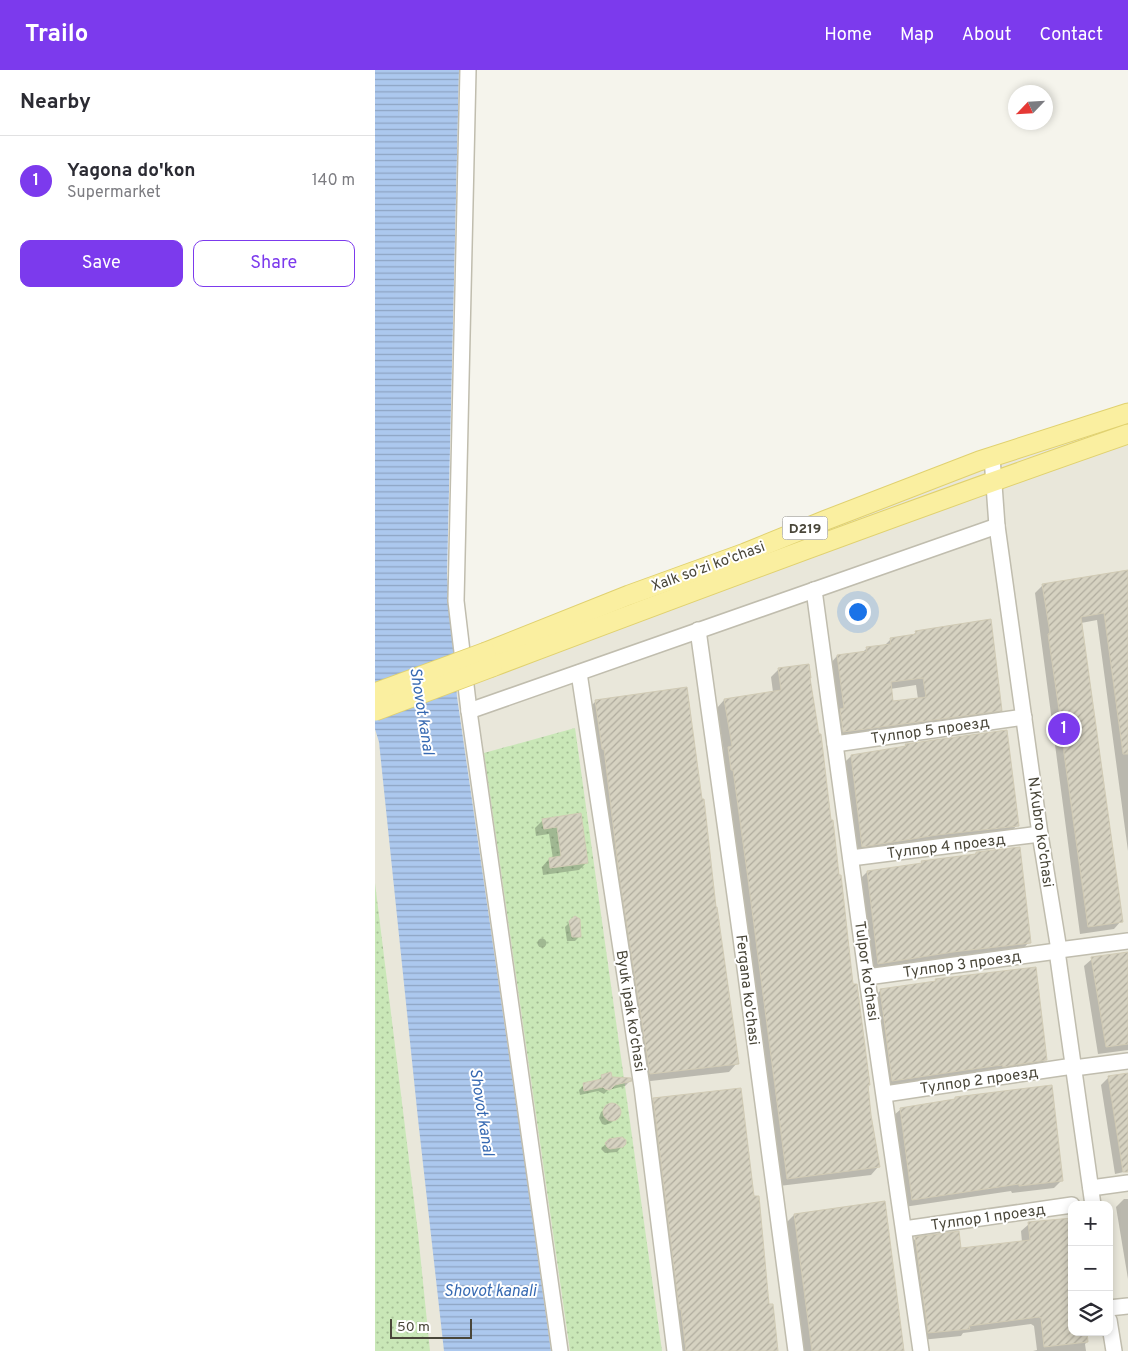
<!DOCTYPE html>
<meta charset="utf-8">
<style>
body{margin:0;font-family:Overpass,sans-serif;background:#f2f2f3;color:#2b2b33}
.controls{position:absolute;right:15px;bottom:15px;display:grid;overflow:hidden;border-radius:10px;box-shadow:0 2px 8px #0003}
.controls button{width:45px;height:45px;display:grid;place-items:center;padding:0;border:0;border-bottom:1px solid #e1e1e2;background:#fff;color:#2b2b33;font:25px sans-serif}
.compass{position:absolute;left:633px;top:15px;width:45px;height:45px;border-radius:50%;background:#fff;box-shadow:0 2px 8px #0003;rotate:245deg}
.scale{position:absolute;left:15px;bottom:12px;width:82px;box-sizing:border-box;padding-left:5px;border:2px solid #494639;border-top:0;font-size:14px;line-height:18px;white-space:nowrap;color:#494639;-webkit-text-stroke:4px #fff;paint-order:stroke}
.you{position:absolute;left:482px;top:541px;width:18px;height:18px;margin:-12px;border:4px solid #fff;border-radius:50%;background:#1a73e8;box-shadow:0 0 0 8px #1a73e833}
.badge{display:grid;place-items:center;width:32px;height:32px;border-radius:50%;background:#7c3aed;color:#fff;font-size:16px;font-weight:700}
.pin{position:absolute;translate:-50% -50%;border:2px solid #fff;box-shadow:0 1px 5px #0006}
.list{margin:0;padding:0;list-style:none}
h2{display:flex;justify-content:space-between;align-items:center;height:65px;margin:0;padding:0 20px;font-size:21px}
h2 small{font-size:16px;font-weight:400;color:#7c7c81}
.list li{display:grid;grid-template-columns:32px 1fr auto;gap:15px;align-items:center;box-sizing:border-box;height:90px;padding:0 20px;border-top:1px solid #e1e1e2}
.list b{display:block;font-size:19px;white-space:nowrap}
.list p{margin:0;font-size:16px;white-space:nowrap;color:#7c7c81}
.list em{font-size:16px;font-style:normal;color:#7c7c81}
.actions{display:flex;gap:10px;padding:15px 20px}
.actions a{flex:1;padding:11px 0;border:1px solid #7c3aed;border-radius:10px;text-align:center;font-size:18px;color:#7c3aed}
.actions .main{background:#7c3aed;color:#fff}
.icon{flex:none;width:28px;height:28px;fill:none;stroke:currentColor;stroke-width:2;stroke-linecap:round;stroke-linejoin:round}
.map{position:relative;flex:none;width:753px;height:1281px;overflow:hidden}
header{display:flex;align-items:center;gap:30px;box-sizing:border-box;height:70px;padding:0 25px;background:#7c3aed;color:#fff}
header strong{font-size:24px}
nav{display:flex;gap:28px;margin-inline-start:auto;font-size:18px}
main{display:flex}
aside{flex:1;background:#fff}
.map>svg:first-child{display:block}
.residential{fill:#e9e7da;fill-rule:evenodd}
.park{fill:url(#park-dots)}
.water{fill:url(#water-rules)}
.shadow{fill:#0003;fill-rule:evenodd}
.building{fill:url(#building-hatch);stroke:#d1cbb5;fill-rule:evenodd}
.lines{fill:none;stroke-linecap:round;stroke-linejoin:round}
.minor-casing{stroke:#c0bdae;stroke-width:18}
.major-casing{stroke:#e0d16f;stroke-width:21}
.minor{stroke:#fff;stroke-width:15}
.major{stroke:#faefa0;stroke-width:19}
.major-bridge-casing{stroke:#e0d16f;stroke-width:21;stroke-linecap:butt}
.major-bridge{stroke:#faefa0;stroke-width:19}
.labels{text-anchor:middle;stroke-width:4;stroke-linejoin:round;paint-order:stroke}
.shield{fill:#fff;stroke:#807e74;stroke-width:1}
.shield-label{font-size:14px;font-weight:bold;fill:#494639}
.street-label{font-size:15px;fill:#494639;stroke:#fff}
.water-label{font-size:16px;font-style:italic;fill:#3669b2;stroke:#fff}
</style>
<header>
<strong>Trailo</strong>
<nav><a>Home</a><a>Map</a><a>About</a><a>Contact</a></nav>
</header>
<main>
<aside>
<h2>Nearby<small></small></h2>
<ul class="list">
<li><span class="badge">1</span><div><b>Yagona do'kon</b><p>Supermarket</p></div><em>140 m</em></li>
</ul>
<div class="actions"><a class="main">Save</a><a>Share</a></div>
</aside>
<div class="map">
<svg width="753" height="1281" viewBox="0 0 753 1281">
<defs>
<pattern id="park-dots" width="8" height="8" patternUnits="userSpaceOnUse" patternTransform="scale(1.25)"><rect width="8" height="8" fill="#c9e7b7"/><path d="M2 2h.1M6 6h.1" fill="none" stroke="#a5bd96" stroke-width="1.8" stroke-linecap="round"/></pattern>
<pattern id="water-rules" width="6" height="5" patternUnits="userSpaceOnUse" patternTransform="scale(1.25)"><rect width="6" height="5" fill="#acc8ee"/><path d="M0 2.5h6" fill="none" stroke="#8ea4c2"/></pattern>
<pattern id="building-hatch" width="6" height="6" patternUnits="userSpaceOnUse" patternTransform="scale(1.25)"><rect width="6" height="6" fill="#d6d2c1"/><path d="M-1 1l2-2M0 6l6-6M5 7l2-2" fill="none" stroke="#b0ac9e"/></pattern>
</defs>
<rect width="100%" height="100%" fill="#f5f4ec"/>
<path class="residential" d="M753 344V1281H0V632ZM697 1135H734V1262H697Z"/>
<g class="park">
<path d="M200 658 287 1281H195L109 683Z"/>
<path d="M0 813 43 1163 55 1281H0Z"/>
</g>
<path class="water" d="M0 0H84L72 505 82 627 149 1088 176 1281H69L43 1049 4 672 0 659Z"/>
<g class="shadow">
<path d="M753 502V781L722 550 706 553 746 851 739 859 705 864 660 523 668 515Z"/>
<path d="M541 562 626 640 618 648 460 669 455 594 462 586 487 583 492 578 509 576 516 569 537 566ZM541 615 543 629 517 632 515 619Z"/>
<path d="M404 599 433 609 503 1097 496 1105 404 1116 346 686 349 683 342 638 349 630 398 622 396 607Z"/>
<path d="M311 619 340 839 362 993 354 1002 267 1012 212 640 220 632Z"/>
<path d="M531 675 642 755 635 763 480 784 468 694 476 686 528 678Z"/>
<path d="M205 745 211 793 204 800 168 805 167 797 174 789H178L174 764 161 766 160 758 168 750Z"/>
<path d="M601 783 654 872 647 880 496 901 484 810 492 802 545 794 547 792 599 785Z"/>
<path d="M195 852 205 866 200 871H192L190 857Z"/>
<circle cx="167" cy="873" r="4.5"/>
<path d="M753 883V980L723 984 709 896 717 889Z"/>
<path d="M561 910 670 990 663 998 510 1018 498 928 506 920 558 912Z"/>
<path d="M753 1005V1101L740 1104 726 1015 733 1008Z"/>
<path d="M227 1006 236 1008 255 1011 250 1016 233 1020 229 1024 223 1021 205 1025 204 1020 209 1015 221 1012Z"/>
<path d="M580 1028 687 1110 679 1118 637 1123 636 1121 529 1137 518 1046 526 1039 578 1031Z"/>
<path d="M278 1030 393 1236 402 1281H302L271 1037Z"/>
<path d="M237 1034 241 1036 244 1042 241 1048 236 1053 230 1055 227 1054 224 1048 226 1042Z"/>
<path d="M234 1070 250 1073 242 1082 230 1083 226 1079Z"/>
<path d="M749 1129H753V1209L741 1137Z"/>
<path d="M419 1145 519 1220H521L529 1281H429L422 1230H421L411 1153Z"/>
<path d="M654 1154 697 1262 712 1272 710 1274 711 1281H658L662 1280 659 1256 656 1254 588 1263 586 1266 546 1270 533 1176 541 1168 585 1179 647 1172 646 1161Z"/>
</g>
<g class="building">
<path d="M753 500V684H748L729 543 706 547 748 852 713 857 684 647H685L673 564 675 563 667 514Z"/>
<path d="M616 549 627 641 468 662 465 639 469 638 462 585 492 581 491 577 516 574 515 568 541 564 540 561ZM548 608 551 627 518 631 516 612Z"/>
<path d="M434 594 436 608H435L444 664H446L456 750H458L464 805H466L478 914H482L495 1015H493L496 1045 505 1097 412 1109 373 809 358 700H356L353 677 357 676 349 629 406 620 403 598Z"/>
<path d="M312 617 327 729H329L341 837H342L364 994 275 1004 245 813 229 679H227L220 630Z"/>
<path d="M632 660 644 756 562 765 487 777 476 685 531 676 530 674Z"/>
<path d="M206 743 213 793 175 798 174 788 186 786 182 757 169 759 167 749Z"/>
<path d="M645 777 656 873 578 882 503 894 492 801 547 793 546 791 601 784V782Z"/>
<path d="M200 846 205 849 206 867H197L194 851Z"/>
<path d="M753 882V974L731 977 716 887Z"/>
<path d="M661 897 672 990 628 997 627 995 591 1000 517 1011 505 919 561 911 560 909Z"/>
<path d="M236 1002 237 1007 256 1008 257 1011 240 1015 235 1020 230 1019 228 1017 209 1021 208 1013 227 1009 226 1005Z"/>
<path d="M753 1003V1102H748L733 1006Z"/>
<path d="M677 1015 688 1111 644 1116V1114L537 1130 525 1038 580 1029V1027Z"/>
<path d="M366 1018 379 1126H384L394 1234H398L403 1281H311L306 1239H304L278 1028Z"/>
<circle cx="237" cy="1042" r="9"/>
<path d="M247 1067 251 1070V1074L248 1077 235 1079 232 1077 230 1073 234 1069Z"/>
<path d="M510 1131 529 1281H437L419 1144Z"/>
<path d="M697 1148V1262H712L713 1272 669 1277 666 1248 664 1247 594 1256 595 1259 553 1263 540 1167 584 1161 586 1178 655 1170 653 1152Z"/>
</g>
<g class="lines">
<g class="minor-casing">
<g id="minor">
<path d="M93 0 81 531 94 641 185 1281"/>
<path d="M617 387 622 456 665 764 684 880 682 881 718 1135"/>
<path d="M439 520 492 909 546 1281"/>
<path d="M323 560 366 868 421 1281"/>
<path d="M204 603 267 1017 300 1281"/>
<path d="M94 641 622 456"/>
<path d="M460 674 649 647"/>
<path d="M476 788 665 764"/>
<path d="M684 880 753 871"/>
<path d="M492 907 682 881"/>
<path d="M699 998 753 991"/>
<path d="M510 1024 698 996"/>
<path d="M716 1118 753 1113"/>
<path d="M529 1159 697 1135"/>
<path d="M734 1238 753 1236"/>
<path d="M734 1250 739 1281"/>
</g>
</g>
<g class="major-casing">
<g id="major">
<path d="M111 582 254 525 370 483 451 450 604 391 753 343"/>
<path d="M117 597C328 517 540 438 753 364"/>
</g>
</g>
<use href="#minor" class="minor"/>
<use href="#major" class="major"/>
<g class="major-bridge-casing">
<g id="major-bridge">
<path d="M0 623 111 582"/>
<path d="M0 641 117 597"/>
</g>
</g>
<use href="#major-bridge" class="major-bridge"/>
</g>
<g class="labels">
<rect class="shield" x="407.5" y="446.5" width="45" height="23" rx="4"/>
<g class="shield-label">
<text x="430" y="463">D219</text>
</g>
<g class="street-label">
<text transform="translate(333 496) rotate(-20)" y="5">Xalk so'zi ko'chasi</text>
<text transform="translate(555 660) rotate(-8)" y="5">Тулпор 5 проезд</text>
<text transform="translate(666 762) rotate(82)" y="5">N.Kubro ko'chasi</text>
<text transform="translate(571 776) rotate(-7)" y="5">Тулпор 4 проезд</text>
<text transform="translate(587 894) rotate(-8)" y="5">Тулпор 3 проезд</text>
<text transform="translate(492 901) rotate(82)" y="5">Tulpor ko'chasi</text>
<text transform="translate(373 920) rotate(83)" y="5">Fergana ko'chasi</text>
<text transform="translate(256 941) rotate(81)" y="5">Byuk ipak ko'chasi</text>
<text transform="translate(604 1010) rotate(-8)" y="5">Тулпор 2 проезд</text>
<text transform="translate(613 1147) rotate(-8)" y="5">Тулпор 1 проезд</text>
</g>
<g class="water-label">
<text transform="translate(48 641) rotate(81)" y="6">Shovot kanal</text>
<text transform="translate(108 1042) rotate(81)" y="6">Shovot kanal</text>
<text x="115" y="1226">Shovot kanali</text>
</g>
</g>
</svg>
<div class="controls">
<button>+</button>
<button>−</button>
<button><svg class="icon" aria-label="layers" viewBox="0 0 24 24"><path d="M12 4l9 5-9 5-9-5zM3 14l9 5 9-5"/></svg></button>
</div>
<svg class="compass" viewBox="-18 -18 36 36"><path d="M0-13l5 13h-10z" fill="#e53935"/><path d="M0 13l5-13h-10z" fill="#7c7c81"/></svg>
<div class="scale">50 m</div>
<div class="you"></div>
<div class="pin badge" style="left:689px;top:659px">1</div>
</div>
</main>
